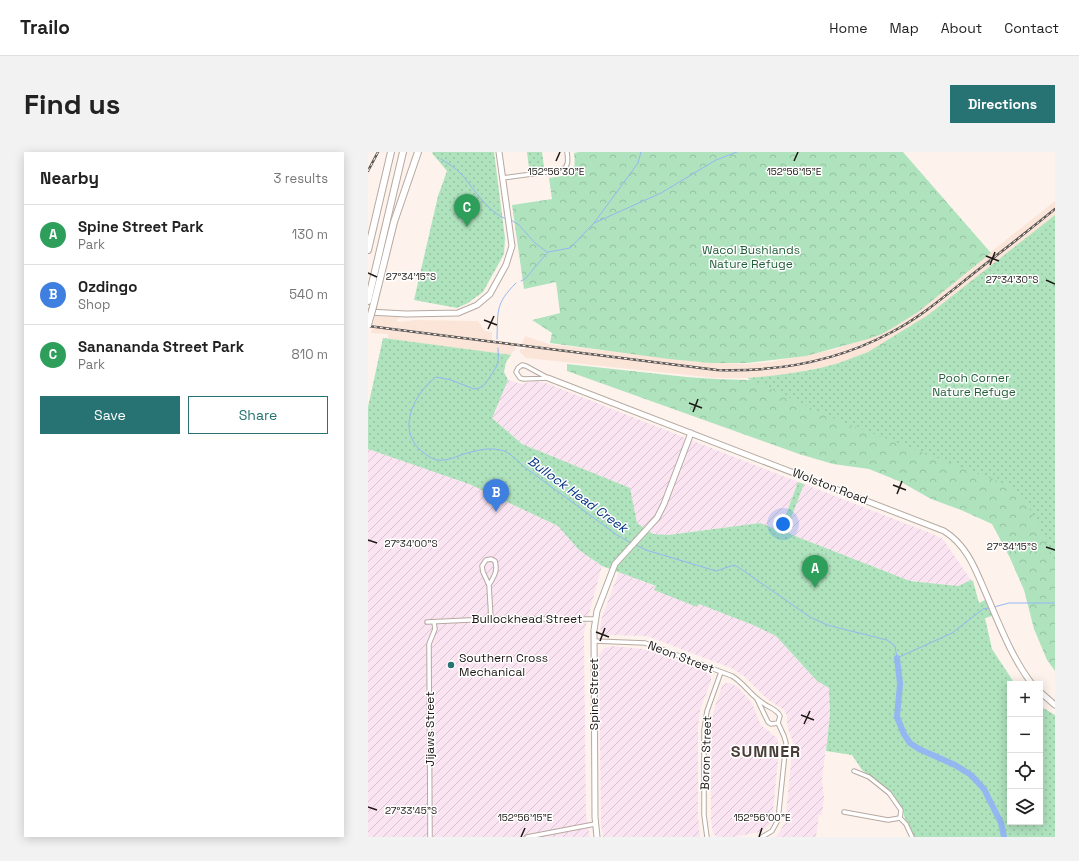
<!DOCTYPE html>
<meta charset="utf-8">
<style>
body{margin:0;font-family:"Space Grotesk",sans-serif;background:#f2f2f2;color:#222}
.controls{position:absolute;right:12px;bottom:12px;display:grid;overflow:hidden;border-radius:0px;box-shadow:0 2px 10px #0003}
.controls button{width:36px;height:36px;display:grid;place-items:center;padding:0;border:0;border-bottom:1px solid #e0e0e0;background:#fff;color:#222;font:20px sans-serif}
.you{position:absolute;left:415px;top:372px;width:14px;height:14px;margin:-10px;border:3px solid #fff;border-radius:50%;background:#1a73e8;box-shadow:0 0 0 6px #1a73e833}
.badge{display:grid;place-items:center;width:26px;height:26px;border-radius:50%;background:#277272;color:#fff;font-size:13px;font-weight:700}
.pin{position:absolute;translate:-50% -33px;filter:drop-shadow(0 1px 2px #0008)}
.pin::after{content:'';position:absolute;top:21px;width:14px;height:12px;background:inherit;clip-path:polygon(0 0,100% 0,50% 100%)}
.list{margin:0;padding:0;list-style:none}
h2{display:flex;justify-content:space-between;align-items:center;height:52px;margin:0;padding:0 16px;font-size:17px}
h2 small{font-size:13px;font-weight:400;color:#767676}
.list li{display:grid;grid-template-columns:26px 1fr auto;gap:12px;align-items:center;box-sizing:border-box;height:60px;padding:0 16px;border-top:1px solid #e0e0e0}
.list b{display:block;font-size:15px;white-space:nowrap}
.list p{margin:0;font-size:13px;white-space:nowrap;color:#767676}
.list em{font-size:13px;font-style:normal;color:#767676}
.actions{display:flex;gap:8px;padding:12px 16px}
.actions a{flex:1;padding:9px 0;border:1px solid #277272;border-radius:0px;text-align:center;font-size:14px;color:#277272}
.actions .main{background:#277272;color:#fff}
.icon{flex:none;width:22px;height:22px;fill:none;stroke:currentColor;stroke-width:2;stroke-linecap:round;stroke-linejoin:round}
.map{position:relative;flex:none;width:687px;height:685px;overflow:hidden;border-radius:0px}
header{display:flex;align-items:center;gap:24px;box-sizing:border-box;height:56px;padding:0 20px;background:#fff;border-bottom:1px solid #e0e0e0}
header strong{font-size:19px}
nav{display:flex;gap:22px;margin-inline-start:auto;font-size:14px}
.intro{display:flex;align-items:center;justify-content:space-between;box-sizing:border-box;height:96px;padding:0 24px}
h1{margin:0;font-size:28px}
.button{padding:10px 18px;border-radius:0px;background:#277272;color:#fff;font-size:14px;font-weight:700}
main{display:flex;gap:24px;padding:0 24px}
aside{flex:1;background:#fff;border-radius:0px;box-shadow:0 2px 10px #0003}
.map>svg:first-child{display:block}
.built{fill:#fbe5d9}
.industrial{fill:url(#industrial-furrows)}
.forest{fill:url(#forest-crowns)}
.park{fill:url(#park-dots)}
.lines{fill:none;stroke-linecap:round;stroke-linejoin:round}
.stream{stroke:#94b7f2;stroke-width:1}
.river{stroke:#94b7f2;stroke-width:6}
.street-casing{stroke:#b6a9a1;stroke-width:5.5}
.secondary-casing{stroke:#b6a9a1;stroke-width:7}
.highway-casing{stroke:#b6a9a1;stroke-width:8}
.street{stroke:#fff;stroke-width:3.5}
.secondary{stroke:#fff;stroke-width:5}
.highway{stroke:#fff;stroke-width:6}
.rail-casing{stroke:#5f5854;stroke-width:2.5}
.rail{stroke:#fff;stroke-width:1;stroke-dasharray:3;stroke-linecap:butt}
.highway-bridge-casing{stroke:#b6a9a1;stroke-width:8;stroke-linecap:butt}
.highway-bridge{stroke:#fff;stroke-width:6}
.ticks{fill:none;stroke:#1d1815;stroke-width:1.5}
.poi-dot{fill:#277272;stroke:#fff;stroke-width:1.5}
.labels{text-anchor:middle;stroke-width:3;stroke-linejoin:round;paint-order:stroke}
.park-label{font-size:12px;fill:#235f3a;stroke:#fff}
.street-label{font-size:12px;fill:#1d1815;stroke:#fff}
.poi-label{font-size:12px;fill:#1d1815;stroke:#fff;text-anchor:start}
.water-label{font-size:13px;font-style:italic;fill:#023183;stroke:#fff}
.district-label{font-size:16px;font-weight:bold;letter-spacing:1px;fill:#483c36;stroke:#fff}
.ticks-label{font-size:10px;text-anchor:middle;fill:#1d1815;stroke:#fff;stroke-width:3;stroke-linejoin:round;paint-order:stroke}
</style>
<header>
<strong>Trailo</strong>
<nav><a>Home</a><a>Map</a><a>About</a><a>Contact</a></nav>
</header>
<div class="intro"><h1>Find us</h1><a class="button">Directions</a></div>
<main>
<aside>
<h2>Nearby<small>3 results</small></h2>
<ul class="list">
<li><span class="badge" style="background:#2e9e5b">A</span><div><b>Spine Street Park</b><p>Park</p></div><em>130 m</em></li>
<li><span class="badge" style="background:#3f7fe0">B</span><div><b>Ozdingo</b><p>Shop</p></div><em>540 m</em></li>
<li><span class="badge" style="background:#2e9e5b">C</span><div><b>Sanananda Street Park</b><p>Park</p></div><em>810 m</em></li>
</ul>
<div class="actions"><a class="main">Save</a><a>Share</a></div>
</aside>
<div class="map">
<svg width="687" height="685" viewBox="0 0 687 685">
<defs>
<pattern id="industrial-furrows" width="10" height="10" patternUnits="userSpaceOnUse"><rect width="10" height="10" fill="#fbe4f1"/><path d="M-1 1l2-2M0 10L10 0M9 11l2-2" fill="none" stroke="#d7c3ce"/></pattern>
<pattern id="forest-crowns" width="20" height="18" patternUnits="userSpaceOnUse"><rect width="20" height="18" fill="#afe3be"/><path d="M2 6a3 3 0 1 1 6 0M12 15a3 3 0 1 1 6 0" fill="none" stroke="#96c2a2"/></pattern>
<pattern id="park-dots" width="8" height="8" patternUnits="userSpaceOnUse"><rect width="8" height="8" fill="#afe3be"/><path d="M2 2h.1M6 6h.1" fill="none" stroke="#96c2a2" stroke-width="1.8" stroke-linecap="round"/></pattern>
</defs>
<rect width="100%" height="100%" fill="#fef3ec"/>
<g class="built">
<path d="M687 49V66L597 138 516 196 465 213 413 223 379 226H347L158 206 152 200V197H157V193H153L157 184 181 192 332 210 379 212 402 210 468 197 510 180 586 129Z"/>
<path d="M7 164 32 165 29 168 30 170 47 168 110 169 117 179 124 180V188L147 191V197L143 203 20 187V182L3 181Z"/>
</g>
<g class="industrial">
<path d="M140 228 153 232 167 229 178 231 430 330 412 379 392 371 300 383 285 382 269 371 261 336 154 292 124 266Z"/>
<path d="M0 297 101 332 190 374 211 398 234 414 216 480 218 662 222 685H0Z"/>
<path d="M436 332 562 381 575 387 603 428 590 434 542 429 422 382 419 379V377Z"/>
<path d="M251 420 385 473 408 484 449 529 461 536 462 562 454 628 456 646 454 663H451L448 685H408L417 671 425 590 419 574V564L416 558 399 547 377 525 363 516 279 484 236 483 234 482 232 476 234 465Z"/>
<path d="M245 494 275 497 285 500 338 520 343 524V529L332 558 330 576V663L332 685H235L233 672 231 503 236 496Z"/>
<path d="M358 531H362L370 535 384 551 393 573 409 586 411 598 405 660 402 672 392 680 366 685H349L345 682 343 667V571L347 554 354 534Z"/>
</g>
<g class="forest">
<path d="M211 0H535L623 101 550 160 526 175 514 182 500 187 438 204 379 211H343L301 207 182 191 184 181 164 168 192 161 188 130 156 137 144 53 184 47 181 26C202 23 209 24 206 1Z"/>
<path d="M687 63V519L679 508 666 477 656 438 642 406 624 372 593 358 563 347 533 330 501 317 465 312 431 302 199 219V212L319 225 349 227 379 228 419 224 463 214 500 200 560 163Z"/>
</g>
<g class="park">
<path d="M65 0H126L137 86 136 102 115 140 100 151 89 156 46 148 70 44 79 19 64 1Z"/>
<path d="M159 0H174L176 15 161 16Z"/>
<path d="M687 66V409C675 385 662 346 639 333L467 267 379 226C432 222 486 212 533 187Z"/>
<path d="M15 186 143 203 138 210 136 220 140 228 124 266 154 292 262 336 269 371 285 382 300 383 392 371 412 379 430 330 436 332 419 377V379L422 382 542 429 590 434 603 428 605 429 611 451 617 448 624 464 617 466 624 497 647 532H642V670H672V554L687 563V685H546L536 664 535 657 524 642 494 618 484 603 458 599 462 562 461 536 449 529 408 484 385 473 331 452 329 455 286 438 288 434 234 414 211 398 190 374 101 332 0 297V255Z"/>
</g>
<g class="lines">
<g class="stream">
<path d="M73 7C79 11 88 16 93 22 106 36 119 60 138 67"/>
<path d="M143 68 151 73 167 91 179 100"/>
<path d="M226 71 270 11 273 0"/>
<path d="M153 129 157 127 180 100 202 96 226 71 293 41 348 8 369 0"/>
<path d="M129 187C130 159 127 152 148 131"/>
<path d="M130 196C131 212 130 213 121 226 117 233 115 236 106 237L83 228 68 225C47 241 29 275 51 297 56 301 63 307 69 308 78 309 85 306 93 303 106 299 122 294 136 299 143 302 149 308 155 314L249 383 263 391"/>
<path d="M268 393 278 398 348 419 366 413 370 415 442 465 459 473 519 488 527 494 529 506 584 481 615 457 621 456"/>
<path d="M626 455 641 451H687"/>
</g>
<path class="river" d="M529 506 532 532 529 565 536 582 542 591 551 597 587 613 603 623 616 637 633 671 636 685"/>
<g class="street-casing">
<g id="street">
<path d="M134 26 194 18C201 14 200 8 199 0"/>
<path d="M154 213 158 214 180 226 156 227 152 226 148 220 150 216Z"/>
<path d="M121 433C126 424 130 420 127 409L123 407 118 408 114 414 115 420 121 433 123 467"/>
<path d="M59 470 123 467H227"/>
<path d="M226 489 277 491 364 524C376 531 383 544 395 551 401 556 409 557 412 564L410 571 403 572 400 570 389 547"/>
<path d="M486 619 501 625 521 641 533 658 532 666 538 672 544 685"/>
<path d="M476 660 520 668 532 666"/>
<path d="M62 685 61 492 67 477 66 470"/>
<path d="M159 685 227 672"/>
<path d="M339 685 336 663V578L339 559 353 520"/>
<path d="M394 685 404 679 410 668 418 591 416 584 410 571"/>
</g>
</g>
<g class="secondary-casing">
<g id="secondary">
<path d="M0 160 38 162 90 161 109 153 122 142 138 113 144 94 131 0"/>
<path d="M180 226 576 379C600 394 608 419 619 444 632 474 644 506 664 532"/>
<path d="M672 540 687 553"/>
<path d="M229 685 227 665 226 478 229 459 247 412 289 366 296 352 323 281"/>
</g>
</g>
<g class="highway-casing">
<g id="highway">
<path d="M0 98 23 0"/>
<path d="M0 149 35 0"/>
<path d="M5 155 26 70 50 0"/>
</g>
</g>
<use href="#street" class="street"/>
<use href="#secondary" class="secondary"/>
<use href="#highway" class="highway"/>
<g class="rail-casing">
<g id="rail">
<path d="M0 19 10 0"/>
<path d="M0 174 349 218C409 220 469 209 522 181 551 166 576 145 601 125 630 102 659 80 687 57"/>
</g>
</g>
<use href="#rail" class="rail"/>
<g class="highway-bridge-casing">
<path id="highway-bridge" d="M0 173 5 155"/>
</g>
<use href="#highway-bridge" class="highway-bridge"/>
</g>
<path class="ticks" d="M188 9 192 0M426 9 430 0M618 104 631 109M622 113 627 100M0 121 9 125M678 128 687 132M116 168 129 173M120 177 126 164M321 251 334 256M325 260 330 247M525 333 538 338M529 342 534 329M0 388 9 391M678 395 687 398M228 480 241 485M232 489 237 476M433 563 446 568M436 572 442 559M0 655 9 658M153 685 157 676M391 685 394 676"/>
<circle class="poi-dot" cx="83" cy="513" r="4"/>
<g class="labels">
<g class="park-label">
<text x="383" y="102">Wacol Bushlands<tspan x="383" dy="14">Nature Refuge</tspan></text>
<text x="606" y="230">Pooh Corner<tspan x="606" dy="14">Nature Refuge</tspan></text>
</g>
<g class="street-label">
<text transform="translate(462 334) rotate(21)" y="4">Wolston Road</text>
<text x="159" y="471">Bullockhead Street</text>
<text transform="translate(313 505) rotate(21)" y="4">Neon Street</text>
<text transform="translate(226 542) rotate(-90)" y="4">Spine Street</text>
<text transform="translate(62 577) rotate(-90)" y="4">Jijaws Street</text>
<text transform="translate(338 601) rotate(-88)" y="4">Boron Street</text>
</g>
<g class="poi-label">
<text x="91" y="510">Southern Cross<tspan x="91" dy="14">Mechanical</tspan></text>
</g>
<g class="water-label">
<text transform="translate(210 342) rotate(36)" y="5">Bullock Head Creek</text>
</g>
<g class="district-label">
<text x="398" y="605">SUMNER</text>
</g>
</g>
<g class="ticks-label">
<text x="188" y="23">152°56'30"E</text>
<text x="426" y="23">152°56'15"E</text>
<text x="43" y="128">27°34'15"S</text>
<text x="644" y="131">27°34'30"S</text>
<text x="43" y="395">27°34'00"S</text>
<text x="644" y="398">27°34'15"S</text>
<text x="43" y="662">27°33'45"S</text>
<text x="157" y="669">152°56'15"E</text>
<text x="394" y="669">152°56'00"E</text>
</g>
</svg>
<div class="controls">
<button>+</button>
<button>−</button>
<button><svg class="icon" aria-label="locate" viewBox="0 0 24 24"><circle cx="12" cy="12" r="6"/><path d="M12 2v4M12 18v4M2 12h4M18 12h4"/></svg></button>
<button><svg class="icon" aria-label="layers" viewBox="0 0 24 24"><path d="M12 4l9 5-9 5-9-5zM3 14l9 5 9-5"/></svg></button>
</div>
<div class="you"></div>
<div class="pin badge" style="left:447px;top:436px;background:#2e9e5b">A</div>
<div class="pin badge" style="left:128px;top:360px;background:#3f7fe0">B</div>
<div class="pin badge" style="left:99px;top:75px;background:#2e9e5b">C</div>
</div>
</main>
